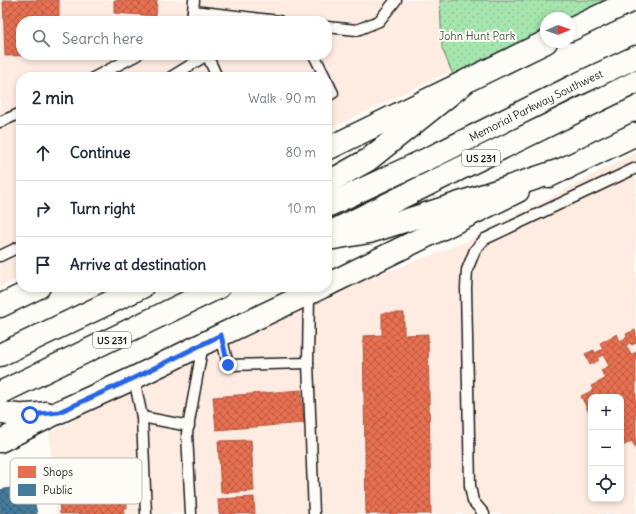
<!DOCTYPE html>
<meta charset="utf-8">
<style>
body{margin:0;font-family:Delius,sans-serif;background:#f2f2f3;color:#1f2937}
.controls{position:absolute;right:12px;bottom:12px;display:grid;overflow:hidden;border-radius:8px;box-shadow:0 2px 6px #0003}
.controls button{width:36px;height:36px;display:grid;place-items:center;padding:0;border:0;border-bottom:1px solid #e0e1e3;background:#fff;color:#1f2937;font:20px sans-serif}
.compass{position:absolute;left:540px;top:12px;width:36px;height:36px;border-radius:50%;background:#fff;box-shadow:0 2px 6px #0003;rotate:88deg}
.stop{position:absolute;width:12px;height:12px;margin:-9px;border:3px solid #2563eb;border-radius:50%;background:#fff}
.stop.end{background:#2563eb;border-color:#fff;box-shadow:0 1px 4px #0008}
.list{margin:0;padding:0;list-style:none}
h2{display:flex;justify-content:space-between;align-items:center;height:52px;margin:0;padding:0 16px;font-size:17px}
h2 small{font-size:13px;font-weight:400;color:#747a83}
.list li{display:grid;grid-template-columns:26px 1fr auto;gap:12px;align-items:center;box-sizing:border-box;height:56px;padding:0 16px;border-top:1px solid #e0e1e3}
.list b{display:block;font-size:15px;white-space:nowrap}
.list em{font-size:13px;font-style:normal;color:#747a83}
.icon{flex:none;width:22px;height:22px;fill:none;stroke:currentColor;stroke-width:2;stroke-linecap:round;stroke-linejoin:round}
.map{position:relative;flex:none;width:636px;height:514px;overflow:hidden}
.search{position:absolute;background:#fff;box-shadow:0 2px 6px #0003;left:16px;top:16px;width:316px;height:44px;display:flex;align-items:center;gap:10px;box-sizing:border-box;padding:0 14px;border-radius:16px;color:#747a83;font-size:15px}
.panel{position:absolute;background:#fff;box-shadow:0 2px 6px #0003;left:16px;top:72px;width:316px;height:220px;border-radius:16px}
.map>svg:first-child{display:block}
.built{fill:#feece2;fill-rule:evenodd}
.green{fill:url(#green-dots);stroke:#618165}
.shops{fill:url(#shops-cross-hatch);stroke:#aa5641}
.public{fill:url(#public-cross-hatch);stroke:#395e76}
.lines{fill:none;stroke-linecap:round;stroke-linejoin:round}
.service-casing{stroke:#1c1c1c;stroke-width:13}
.secondary-casing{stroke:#1c1c1c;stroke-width:25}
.motorway-casing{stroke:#1c1c1c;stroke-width:25}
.service{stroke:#fdfcf7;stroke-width:10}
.secondary{stroke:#fdfcf7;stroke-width:22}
.motorway{stroke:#fdfcf7;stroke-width:22}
.route{stroke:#2563eb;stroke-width:5}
.labels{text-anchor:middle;stroke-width:4;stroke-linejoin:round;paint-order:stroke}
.shield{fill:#fdfcf7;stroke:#605f5e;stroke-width:1}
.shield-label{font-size:10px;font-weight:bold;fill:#1c1c1c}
.park-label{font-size:11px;fill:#455948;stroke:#fdfcf7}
.street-label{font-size:11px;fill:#1c1c1c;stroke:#fdfcf7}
.key{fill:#fdfcf7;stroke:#bab9b5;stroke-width:1}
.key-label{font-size:11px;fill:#1c1c1c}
</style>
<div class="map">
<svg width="636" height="514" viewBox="0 0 636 514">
<defs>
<pattern id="green-dots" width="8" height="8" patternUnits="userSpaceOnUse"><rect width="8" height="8" fill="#a6e6ae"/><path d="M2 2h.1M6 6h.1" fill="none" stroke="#8ec595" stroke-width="1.8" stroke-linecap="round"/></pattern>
<pattern id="shops-cross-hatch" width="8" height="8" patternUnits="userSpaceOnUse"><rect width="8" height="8" fill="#e76f51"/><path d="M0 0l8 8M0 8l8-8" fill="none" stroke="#ba5a42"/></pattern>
<pattern id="public-cross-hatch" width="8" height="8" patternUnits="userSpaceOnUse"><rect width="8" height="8" fill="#457b9d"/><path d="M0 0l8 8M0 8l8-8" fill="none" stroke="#39647f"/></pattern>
</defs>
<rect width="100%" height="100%" fill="#fdfcf7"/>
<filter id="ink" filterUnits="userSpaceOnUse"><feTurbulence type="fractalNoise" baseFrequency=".025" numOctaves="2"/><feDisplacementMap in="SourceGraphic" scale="8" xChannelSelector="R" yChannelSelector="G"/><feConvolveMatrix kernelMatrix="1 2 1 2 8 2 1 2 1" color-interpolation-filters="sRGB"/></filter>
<g filter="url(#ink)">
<g class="built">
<path d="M0 0H440L442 48 451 71 327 130V77H21V277L0 287ZM21 21H327V55H21Z"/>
<path d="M636 152V514H56L49 433 137 388 317 298 461 244ZM591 397H621V499H591Z"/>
</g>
<path class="green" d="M440 0H633L570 18H546V42L457 85 442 48Z"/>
<g class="shops">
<path d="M3 0H59V21H21V55H49L5 56Z"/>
<path d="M114 0H157L156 16 114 13Z"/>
<path d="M382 313H404V335L428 334 431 514H366L363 336 382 335Z"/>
<path d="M635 330 636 333V343L632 345 630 343 626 345 631 355 636 352V450L632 441 621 447V397H591V417L581 396 593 390 591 386 605 379 601 370 609 366 603 355 597 358 599 360 590 365 585 354 594 350 595 353 603 349 600 343 617 334 620 341 627 337 626 334Z"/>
<path d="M301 390 304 423 216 430 213 397Z"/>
<path d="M251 440 254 491 221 493 218 441Z"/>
<path d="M120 466 122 487H126L127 508H123L124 514H60L57 471Z"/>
<path d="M254 497 255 514H219L218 499Z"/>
</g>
<path class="public" d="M16 487 34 500 37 514H0V490Z"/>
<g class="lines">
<g class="service-casing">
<g id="service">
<path d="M193 11 279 21"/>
<path d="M192 21 194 0"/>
<path d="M327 27 357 30 379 21 396 0"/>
<path d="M207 55 217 77"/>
<path d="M314 55 325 77"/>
<path d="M95 77 137 55"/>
<path d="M171 77 207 55"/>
<path d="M327 81 333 93 327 96"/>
<path d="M0 122 21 113"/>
<path d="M0 256 21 246"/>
<path d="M309 293 308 363 314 514"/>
<path d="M221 335 228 365 308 363"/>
<path d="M134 378 142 417 146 514"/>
<path d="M142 417 189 426"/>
<path d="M191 514 187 433 203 344"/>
<path d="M484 514 473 501 470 486 466 288 467 270 475 250 485 239 636 168"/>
</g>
</g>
<g class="secondary-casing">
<g id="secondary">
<path d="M570 30 633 0"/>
<path d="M327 149 546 42"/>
<path d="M549 176 636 134"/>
<path d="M327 285 518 191"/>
<path d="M0 306 39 287"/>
<path d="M0 412C16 417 29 415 46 413"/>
<path d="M0 441 59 412 134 378 221 335 322 287"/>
</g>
</g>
<g class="motorway-casing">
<g id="motorway">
<path d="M327 183 368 160 468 80"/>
<path id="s1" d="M327 206 440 153 576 85 636 57"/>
<path d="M327 234 636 82"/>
<path d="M334 238 369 232 420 216 567 168"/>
<path d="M0 355 142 287"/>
<path d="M0 393 219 287"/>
</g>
</g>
<use href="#service" class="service"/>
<use href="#secondary" class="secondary"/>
<use href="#motorway" class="motorway"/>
</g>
</g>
<g class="lines" filter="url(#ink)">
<path class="route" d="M30 415 59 412 134 378 221 335 228 365"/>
</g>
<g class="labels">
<g class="shield">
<rect x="462" y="150" width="38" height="16" rx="3"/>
<rect x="93" y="332" width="38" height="16" rx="3"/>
</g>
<g class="shield-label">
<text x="481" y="162">US 231</text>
<text x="112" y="344">US 231</text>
</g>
<g class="park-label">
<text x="477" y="40">John Hunt Park</text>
</g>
<g class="street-label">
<text dy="4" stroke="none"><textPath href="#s1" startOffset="232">Memorial Parkway Southwest</textPath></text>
</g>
</g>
<rect x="10" y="458" width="132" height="46" rx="6" class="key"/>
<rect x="18" y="466" width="18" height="12" fill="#e76f51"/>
<rect x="18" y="484" width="18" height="12" fill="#457b9d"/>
<g class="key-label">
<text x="43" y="476">Shops</text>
<text x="43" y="494">Public</text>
</g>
</svg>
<div class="controls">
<button>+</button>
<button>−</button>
<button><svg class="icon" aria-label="locate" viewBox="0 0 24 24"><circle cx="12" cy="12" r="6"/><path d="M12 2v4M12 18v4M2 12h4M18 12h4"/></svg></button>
</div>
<svg class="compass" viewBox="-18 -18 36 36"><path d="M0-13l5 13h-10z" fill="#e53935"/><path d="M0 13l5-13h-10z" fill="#747a83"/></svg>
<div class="stop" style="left:30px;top:415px"></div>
<div class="stop end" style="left:228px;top:365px"></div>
<div class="search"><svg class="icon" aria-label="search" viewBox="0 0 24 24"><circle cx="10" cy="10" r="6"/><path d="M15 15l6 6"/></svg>Search here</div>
<section class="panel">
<h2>2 min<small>Walk · 90 m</small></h2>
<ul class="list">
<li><svg class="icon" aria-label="ahead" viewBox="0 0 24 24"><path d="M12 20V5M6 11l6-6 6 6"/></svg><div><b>Continue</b></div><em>80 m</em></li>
<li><svg class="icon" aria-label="right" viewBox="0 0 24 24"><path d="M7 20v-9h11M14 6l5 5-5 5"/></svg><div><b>Turn right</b></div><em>10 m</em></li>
<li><svg class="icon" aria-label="arrive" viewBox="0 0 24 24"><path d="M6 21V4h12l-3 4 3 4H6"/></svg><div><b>Arrive at destination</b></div></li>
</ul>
</section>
</div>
